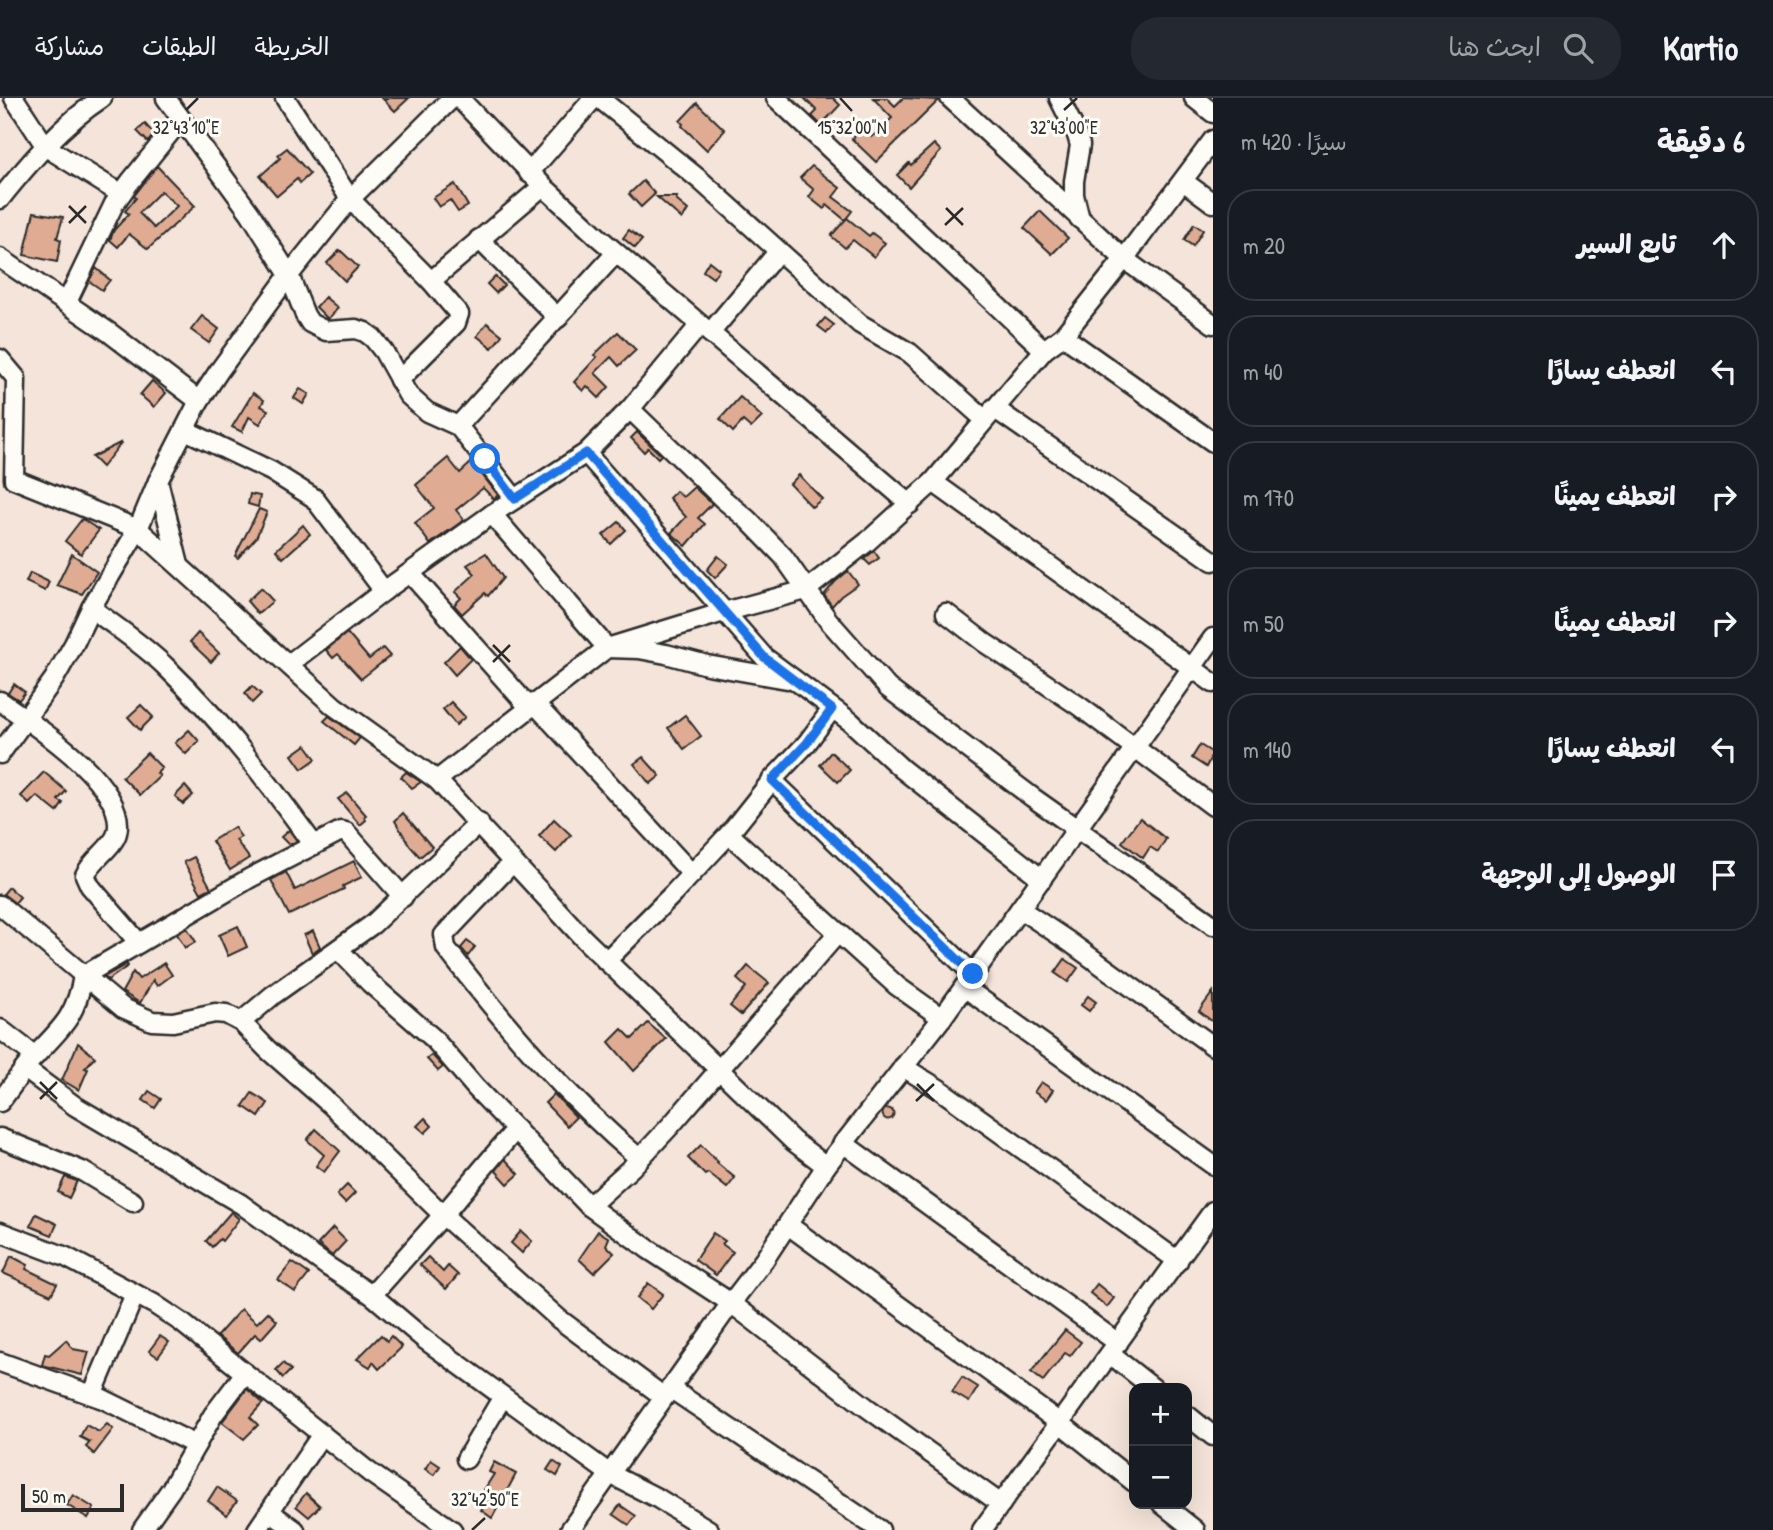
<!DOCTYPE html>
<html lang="ar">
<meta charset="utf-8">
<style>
body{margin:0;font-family:"Patrick Hand","Playpen Sans Arabic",sans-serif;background:#242831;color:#f1f3f6;direction:rtl}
.controls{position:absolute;right:21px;bottom:21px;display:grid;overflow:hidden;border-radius:14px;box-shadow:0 7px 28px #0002}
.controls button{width:63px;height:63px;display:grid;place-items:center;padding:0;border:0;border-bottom:2px solid #363941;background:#171b24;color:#f1f3f6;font:35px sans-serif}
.scale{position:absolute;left:21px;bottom:18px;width:103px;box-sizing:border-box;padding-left:7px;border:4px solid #2b2b2b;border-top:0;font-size:19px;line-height:24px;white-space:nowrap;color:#2b2b2b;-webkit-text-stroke:5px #fdfcf7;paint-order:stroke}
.stop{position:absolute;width:21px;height:21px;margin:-16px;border:5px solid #1a73e8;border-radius:50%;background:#fff}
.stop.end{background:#1a73e8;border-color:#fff;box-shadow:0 2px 7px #0008}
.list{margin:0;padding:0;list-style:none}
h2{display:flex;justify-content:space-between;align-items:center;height:91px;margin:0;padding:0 28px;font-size:30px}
h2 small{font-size:23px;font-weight:400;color:#9ea1a6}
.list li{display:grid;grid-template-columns:46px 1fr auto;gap:21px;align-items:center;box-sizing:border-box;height:112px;margin:0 14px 14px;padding:0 14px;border:2px solid #363941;border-radius:28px}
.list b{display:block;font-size:26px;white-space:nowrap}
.list em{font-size:23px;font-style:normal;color:#9ea1a6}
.icon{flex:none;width:38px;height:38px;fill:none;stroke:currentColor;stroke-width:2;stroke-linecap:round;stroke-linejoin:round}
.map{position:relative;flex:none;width:1213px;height:1432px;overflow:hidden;direction:ltr}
header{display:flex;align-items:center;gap:42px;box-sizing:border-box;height:98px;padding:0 35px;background:#171b24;border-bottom:2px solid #363941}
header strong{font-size:33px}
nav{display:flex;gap:38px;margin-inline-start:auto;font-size:24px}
.search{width:490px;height:63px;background:#242831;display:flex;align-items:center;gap:18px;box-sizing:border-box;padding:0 24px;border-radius:28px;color:#9ea1a6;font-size:26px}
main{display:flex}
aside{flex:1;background:#171b24}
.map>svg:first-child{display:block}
.building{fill:#dfac93;stroke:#2b2b2b;stroke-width:2;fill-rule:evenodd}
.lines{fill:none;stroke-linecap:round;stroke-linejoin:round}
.minor-casing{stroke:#2b2b2b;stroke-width:23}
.minor{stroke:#fdfcf7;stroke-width:18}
.route{stroke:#1a73e8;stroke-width:9}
.ticks{fill:none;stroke:#2b2b2b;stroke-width:2.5}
.ticks-label{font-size:18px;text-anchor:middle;fill:#2b2b2b;stroke:#fdfcf7;stroke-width:6;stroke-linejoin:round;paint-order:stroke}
</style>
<header>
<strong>Kartio</strong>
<div class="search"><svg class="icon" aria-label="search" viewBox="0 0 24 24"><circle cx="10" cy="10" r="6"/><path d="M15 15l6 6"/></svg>ابحث هنا</div>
<nav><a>الخريطة</a><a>الطبقات</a><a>مشاركة</a></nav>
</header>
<main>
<aside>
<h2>6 دقيقة<small>سيرًا · 420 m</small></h2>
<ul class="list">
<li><svg class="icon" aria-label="ahead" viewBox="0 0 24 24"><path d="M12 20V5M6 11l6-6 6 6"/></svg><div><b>تابع السير</b></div><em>20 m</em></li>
<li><svg class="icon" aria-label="left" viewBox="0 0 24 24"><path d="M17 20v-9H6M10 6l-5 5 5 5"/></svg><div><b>انعطف يسارًا</b></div><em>40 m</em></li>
<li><svg class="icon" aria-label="right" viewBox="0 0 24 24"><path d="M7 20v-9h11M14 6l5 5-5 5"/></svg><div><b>انعطف يمينًا</b></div><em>170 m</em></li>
<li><svg class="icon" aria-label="right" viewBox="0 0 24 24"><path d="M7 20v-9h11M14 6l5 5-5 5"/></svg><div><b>انعطف يمينًا</b></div><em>50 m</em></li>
<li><svg class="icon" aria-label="left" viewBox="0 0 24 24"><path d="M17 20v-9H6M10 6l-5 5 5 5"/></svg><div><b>انعطف يسارًا</b></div><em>140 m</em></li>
<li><svg class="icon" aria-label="arrive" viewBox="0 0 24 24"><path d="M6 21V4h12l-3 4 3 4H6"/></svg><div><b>الوصول إلى الوجهة</b></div></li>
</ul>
</aside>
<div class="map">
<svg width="1213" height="1432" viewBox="0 0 1213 1432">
<rect width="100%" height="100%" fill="#f4e4d9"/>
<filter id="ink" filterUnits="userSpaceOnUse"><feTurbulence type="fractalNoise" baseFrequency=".0143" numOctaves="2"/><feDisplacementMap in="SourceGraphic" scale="14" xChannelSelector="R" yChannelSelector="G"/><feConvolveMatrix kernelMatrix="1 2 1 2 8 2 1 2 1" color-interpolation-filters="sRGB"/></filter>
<g filter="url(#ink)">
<g class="building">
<path d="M382 0H409L395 13Z"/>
<path d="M804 0H833L840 7 821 27 812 18 817 13Z"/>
<path d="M873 0H887L895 8 903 0 939 2 876 64 852 41 863 30 872 39 892 20Z"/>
<path d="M697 5 725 32 707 52 682 28 683 26 680 23Z"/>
<path d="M145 26 154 36 148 44 137 33Z"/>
<path d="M934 46 941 53 909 89 897 77 909 65 911 67Z"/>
<path d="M287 50 310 76 300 85 297 81 277 98 260 78 280 60 278 57Z"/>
<path d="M157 68 195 108 148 151 129 136 118 149 110 142 114 132 129 116 125 113 136 100 134 98ZM161 93 177 108 154 130 139 115Z"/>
<path d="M812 68 840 90 833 99 852 113 845 122 827 107 824 111 809 99 814 92 800 80Z"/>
<path d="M643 83 655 96 641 109 629 96Z"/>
<path d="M455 86 468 108 458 114 450 102 439 109 433 100Z"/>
<path d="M657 99H677L676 102 688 112 682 121Z"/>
<path d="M1040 113 1068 140 1052 156 1024 130Z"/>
<path d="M34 114 63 119 57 140 61 142 57 164 24 157Z"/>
<path d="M847 120 869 138 872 135 885 145 874 159 853 142 845 150 831 138Z"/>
<path d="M1194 126 1203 132 1193 148 1184 142Z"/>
<path d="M629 132 642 142 635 150 623 140Z"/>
<path d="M340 152 358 169 345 183 327 165Z"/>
<path d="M709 163 719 171 713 180 703 173Z"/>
<path d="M96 170 110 182 102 192 89 183Z"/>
<path d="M495 178 504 187 496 195 487 186Z"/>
<path d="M325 199 338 210 328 221 316 209Z"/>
<path d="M202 218 219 231 209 245 191 232Z"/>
<path d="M825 220 834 227 827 235 818 228Z"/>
<path d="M487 225 502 237 492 250 477 238Z"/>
<path d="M618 234 636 252 619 268 611 259 595 275 609 289 599 300 587 288 583 293 574 284 597 259 594 257Z"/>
<path d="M152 283 166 295 154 309 140 297Z"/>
<path d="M300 291 309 296 303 306 294 300Z"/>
<path d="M253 295 264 302 261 308 268 312 260 326 249 319 242 334 232 329Z"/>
<path d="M740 299 762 319 751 330 743 323 733 334 720 321Z"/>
<path d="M637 334 661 357 658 360 648 350 644 354 631 340Z"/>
<path d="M122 344 102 369 92 359Z"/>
<path d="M448 360 460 375 472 364 498 397 494 401 483 390 456 412 464 422 430 446 415 425 434 410 416 387Z"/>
<path d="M799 377 822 401 812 409 790 386Z"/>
<path d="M694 389 712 406 698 420 705 426 686 448 671 435 686 419 669 400 676 393 683 399Z"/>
<path d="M250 396 260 398 258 409 248 406Z"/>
<path d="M259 411 267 414 256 440 238 460 235 458Z"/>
<path d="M82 421 99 432 81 456 65 443Z"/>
<path d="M619 424 626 432 611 446 603 437Z"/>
<path d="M303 427 310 436 283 460 276 452Z"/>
<path d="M874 453 879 460 870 467 864 461Z"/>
<path d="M486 455 503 480 488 498 485 495 462 516 454 507 461 500 455 494 475 476 467 467Z"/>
<path d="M72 456 97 474 82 496 57 487Z"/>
<path d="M718 458 728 466 715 480 707 472Z"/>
<path d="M848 473 858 486 841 498 832 508 824 497 835 484Z"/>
<path d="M30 475 49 484 45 493 26 484Z"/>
<path d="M261 490 273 503 258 516 247 503Z"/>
<path d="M198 535 219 555 211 564 190 544Z"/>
<path d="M347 535 369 561 383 550 390 558 361 581 338 556 333 560 326 552Z"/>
<path d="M460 548 471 561 455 577 444 564Z"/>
<path d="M14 586 25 594 19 602 8 595Z"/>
<path d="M252 588 261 596 252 605 245 595Z"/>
<path d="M451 604 465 619 456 627 443 611Z"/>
<path d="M141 607 153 619 140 632 128 619Z"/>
<path d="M685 617 701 638 684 651 668 630Z"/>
<path d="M329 618 360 640 354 647 324 623Z"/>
<path d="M189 632 199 643 186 656 175 645Z"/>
<path d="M306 647 316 661 302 671 292 657Z"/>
<path d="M1200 647 1213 655 1206 669 1192 660Z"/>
<path d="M831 654 850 672 838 684 820 667Z"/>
<path d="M147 655 162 670 157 675 160 678 140 697 122 679Z"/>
<path d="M643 659 660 678 650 686 634 666Z"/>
<path d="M44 674 66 693 58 702 63 705 57 714 37 698 29 706 21 698Z"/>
<path d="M406 674 421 684 412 690 401 679Z"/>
<path d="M185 688 193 697 183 706 175 698Z"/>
<path d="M347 695 366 717 364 719 366 722 360 727 338 701Z"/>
<path d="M403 715 432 749 420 759 410 748 395 723Z"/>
<path d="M1140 720 1166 741 1158 754 1150 749 1143 760 1122 744Z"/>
<path d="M554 721 571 737 556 754 539 738Z"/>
<path d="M234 729 241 739 236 742 249 760 230 772 212 743Z"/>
<path d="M289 732 297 743 289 747 281 739Z"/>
<path d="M194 759 211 790 201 795 184 764Z"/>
<path d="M354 763 362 779 343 788 344 791 289 817 271 782 286 774 295 792Z"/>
<path d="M9 789 20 799 15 805 3 796Z"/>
<path d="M238 828 247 849 228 858 219 837Z"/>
<path d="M187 830 196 844 185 850 177 836Z"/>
<path d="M313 833 320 849 312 855 304 837Z"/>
<path d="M467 843 475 849 468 858 461 850Z"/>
<path d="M1065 861 1078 870 1068 884 1055 875Z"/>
<path d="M164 865 172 877 157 888 153 882 140 905 122 894 133 874 139 881Z"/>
<path d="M127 866 128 868 108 882 104 879Z"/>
<path d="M748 868 769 885 741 917 730 908 746 889 737 881Z"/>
<path d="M1213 894V924L1199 913Z"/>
<path d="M1088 898 1096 904 1089 913 1081 907Z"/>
<path d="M648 925 666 941 634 973 609 944 622 931 632 941Z"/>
<path d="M78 945 95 959 85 970 88 971 79 992 62 982Z"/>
<path d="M432 957 443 969 438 973 427 961Z"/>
<path d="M1041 984 1053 992 1046 1002 1034 994Z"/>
<path d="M149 993 161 1001 155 1010 143 1002Z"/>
<path d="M252 995 268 1005 259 1019 243 1008Z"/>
<path d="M554 996 576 1019 567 1028 545 1005Z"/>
<circle cx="888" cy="1016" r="5.5"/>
<path d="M425 1020 432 1028 425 1035 417 1028Z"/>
<path d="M316 1031 340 1053 324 1074 316 1068 324 1057 307 1042Z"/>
<path d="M701 1047 718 1064 717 1065 735 1080 727 1090 708 1075 705 1077 688 1060Z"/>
<path d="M505 1061 519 1076 508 1086 496 1073Z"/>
<path d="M65 1079 77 1083 69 1100 58 1094Z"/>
<path d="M347 1087 355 1095 345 1105 337 1097Z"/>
<path d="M231 1114 239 1121 222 1143 220 1141 212 1149 206 1143Z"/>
<path d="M36 1116 57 1126 52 1137 30 1128Z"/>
<path d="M333 1130 346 1143 332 1158 318 1146Z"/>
<path d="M521 1133 532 1143 522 1155 511 1145Z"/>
<path d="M598 1133 609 1140 606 1147 614 1155 594 1175 579 1161Z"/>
<path d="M713 1135 725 1143 722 1146 733 1154 716 1177 695 1162Z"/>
<path d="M11 1158 28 1167 26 1171 57 1186 51 1197 3 1175Z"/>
<path d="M428 1159 443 1174 448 1168 458 1177 446 1191 420 1167Z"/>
<path d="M292 1164 309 1176 295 1194 278 1182Z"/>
<path d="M648 1185 663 1196 651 1211 637 1200Z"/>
<path d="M1097 1186 1114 1200 1107 1209 1090 1195Z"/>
<path d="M241 1211 257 1225 268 1214 277 1223 261 1241 255 1236 238 1255 217 1238Z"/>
<path d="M1065 1232 1081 1244 1070 1258 1065 1255 1043 1283 1031 1274Z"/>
<path d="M381 1237 387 1243 391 1238 402 1249 379 1271 373 1264 370 1269 357 1261Z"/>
<path d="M160 1238 169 1244 158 1259 149 1253Z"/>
<path d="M66 1242 73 1251 89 1254 82 1277 42 1267 45 1256 49 1257Z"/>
<path d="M283 1265 291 1272 283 1280 276 1272Z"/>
<path d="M962 1279 978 1289 969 1304 952 1294Z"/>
<path d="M247 1291 263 1305 250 1319 258 1327 244 1341 222 1324Z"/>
<path d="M107 1326 113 1331 94 1356 86 1349 90 1344 80 1339 86 1327 99 1334Z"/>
<path d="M431 1362 440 1368 434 1377 425 1371Z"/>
<path d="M553 1363 562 1369 557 1378 547 1372Z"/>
<path d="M494 1364 516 1376 492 1420 481 1412 491 1397 484 1392 494 1376 489 1374Z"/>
<path d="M217 1389 237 1403 227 1417 208 1403Z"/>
<path d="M306 1395 320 1408 309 1419 296 1408Z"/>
<path d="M73 1397 94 1410 88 1420 67 1407Z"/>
<path d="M620 1407 636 1418 629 1427 613 1416Z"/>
</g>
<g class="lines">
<g class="minor-casing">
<g id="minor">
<path d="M14 0 46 49 121 96"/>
<path d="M166 0 250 115 289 177 305 217 310 225 326 233 356 231 365 234 373 240 384 254 408 297 427 314 458 328 515 401"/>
<path d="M285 0 350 101 431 183 459 216 456 225 399 282"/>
<path d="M459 0 543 88 598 139 910 406"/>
<path d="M599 0 700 82 860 226 910 255 984 321"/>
<path d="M776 0 1044 252"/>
<path d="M950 0 1124 161 1213 226"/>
<path d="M1059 0 1076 34 1080 47 1074 83V97L1080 121"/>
<path d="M1194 0 1213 15"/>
<path d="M529 75 594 0"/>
<path d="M1183 83 1213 105"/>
<path d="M0 101C29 65 63 25 102 0"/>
<path d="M479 141 558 220"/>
<path d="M0 160 110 235 199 303"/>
<path d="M431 183 543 88"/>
<path d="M67 204 114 106 130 84 181 21"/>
<path d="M710 235 778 154"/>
<path d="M1063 238 1213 344"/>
<path d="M0 261 16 280 14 381 138 431 334 608 437 682 585 842 793 1043 826 1068"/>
<path d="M994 310 1213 463"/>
<path d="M630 311 723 401 747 421 783 458 828 522 888 590 1032 699 1213 827"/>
<path d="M458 328 616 155"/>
<path d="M185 332 271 373 314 400 384 493"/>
<path d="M586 355 764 559 851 624 902 671 1042 781"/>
<path d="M158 383 179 467"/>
<path d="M933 384 1213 585"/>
<path d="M492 416 607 550 639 551 666 556 707 567 787 581"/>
<path d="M410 475 529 609"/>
<path d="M91 510C116 529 144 547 167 570 222 623 269 685 314 747"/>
<path d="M946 515 985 545 1079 608 1213 708"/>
<path d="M289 566 384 493 492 416 586 355 630 311 699 228"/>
<path d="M0 603C33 626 129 688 117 735 114 748 92 762 85 777L90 788 139 845"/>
<path d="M534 605 692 776"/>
<path d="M0 656 54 581 74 546 91 510 138 431 158 383 199 303 219 273 289 177 350 101 452 0"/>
<path d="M437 682 607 550 724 514 806 492 867 444 933 384 1044 252 1063 238 1124 161 1213 42"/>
<path d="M772 682 973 876"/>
<path d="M729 736 897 888 942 920"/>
<path d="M513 764 444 837 446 850C505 927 565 998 640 1061"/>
<path d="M0 807 123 910 152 923 173 924 215 915 226 916 241 924 268 952 331 1007 443 1117 516 1031"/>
<path d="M1020 811 1068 843 1213 948"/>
<path d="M339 852 370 885 433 940 475 989 589 1108 648 1151 731 1205 866 1309 1001 1406"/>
<path d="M606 863 673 796 729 736 772 682 807 645 832 611"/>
<path d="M964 889 1213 1067"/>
<path d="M241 924 273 897 373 826 479 725"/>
<path d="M0 931 35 958"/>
<path d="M903 969 939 991 1178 1163"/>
<path d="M25 971 75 1008 241 1106 327 1168 372 1197 424 1241 610 1376 659 1401 709 1432"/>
<path d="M0 1004C11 990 21 974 33 960 60 931 76 920 83 878L250 780 341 733 346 734 403 799"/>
<path d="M0 1040 82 1073 133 1104"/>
<path d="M843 1045 1118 1245"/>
<path d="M589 1108 632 1069 672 1026 837 836"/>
<path d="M788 1127 1060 1325 1134 1384"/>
<path d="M0 1134 66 1159 154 1206 181 1224 369 1374 452 1432"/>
<path d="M372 1197 443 1117 559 1221 664 1299"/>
<path d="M1110 1256 1153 1290"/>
<path d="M0 1264 103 1301 196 1347"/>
<path d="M670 1290 880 1432"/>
<path d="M92 1297 135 1196"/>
<path d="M1187 1317 1213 1338"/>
<path d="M466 1361 502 1300"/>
<path d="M1162 1406 1195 1432"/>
<path d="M270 1414 295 1432"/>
<path d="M142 1432 171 1391 213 1317 245 1275"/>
<path d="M257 1432 322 1336"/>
<path d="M570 1432 731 1205 764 1162 826 1068 942 920 1213 540"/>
<path d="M982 1432 1213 1113"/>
</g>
</g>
<use href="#minor" class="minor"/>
</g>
</g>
<g class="lines" filter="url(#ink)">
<path class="route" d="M485 361 515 401 586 355 764 559 832 611 807 645 772 682 973 876"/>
</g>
<path class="ticks" d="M840 0 852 13M186 12 198 0M1064 12 1077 0M69 108 86 125M946 110 963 127M69 125 86 108M945 127 963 110M493 547 510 564M493 564 510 547M40 984 57 1001M917 986 934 1003M40 1001 57 984M916 1003 934 986M472 1432 485 1420"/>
<g class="ticks-label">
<text x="186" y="36">32°43'10"E</text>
<text x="1064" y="36">32°43'00"E</text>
<text x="852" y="36">15°32'00"N</text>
<text x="485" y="1408">32°42'50"E</text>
</g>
</svg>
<div class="controls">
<button>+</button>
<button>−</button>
</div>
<div class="scale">50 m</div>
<div class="stop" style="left:485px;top:361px"></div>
<div class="stop end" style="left:973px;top:876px"></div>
</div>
</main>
